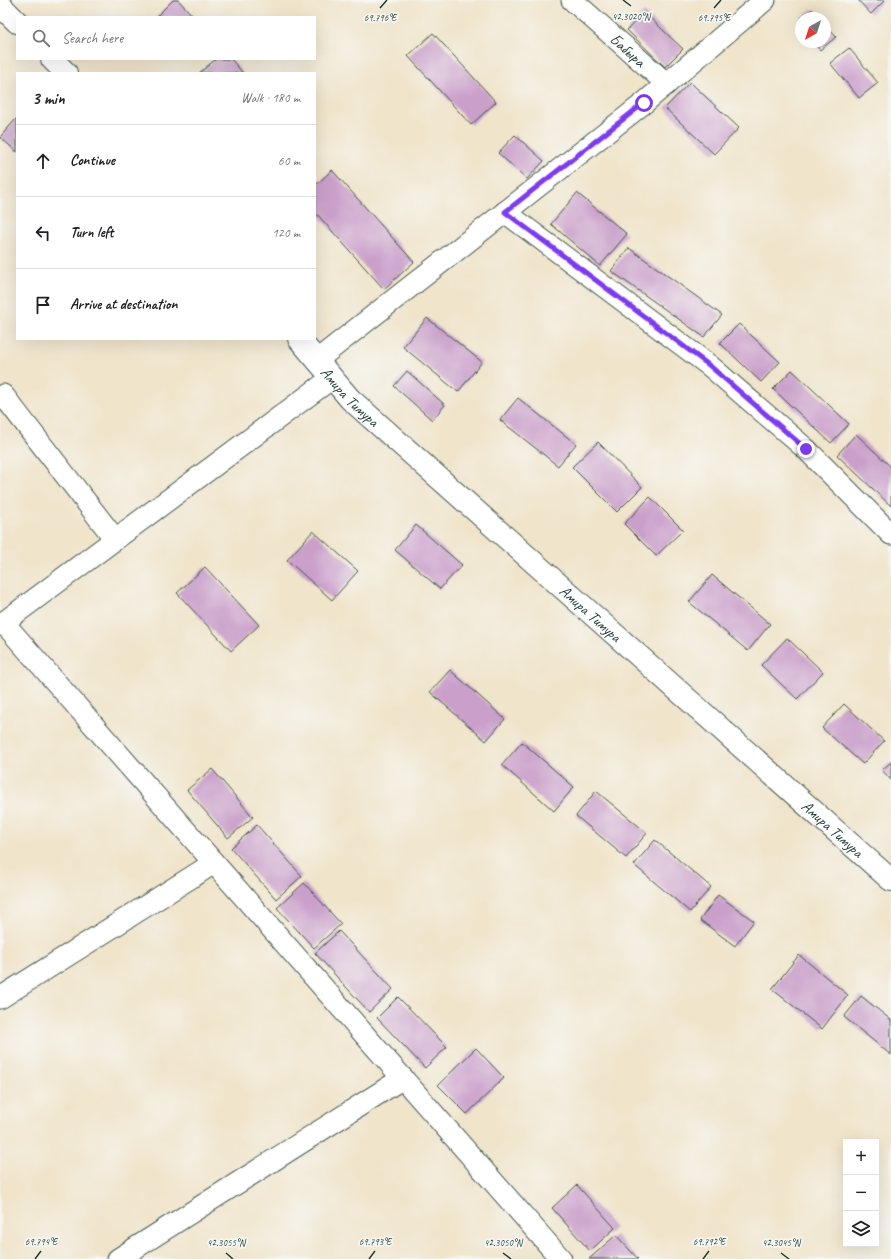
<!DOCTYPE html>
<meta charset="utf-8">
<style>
body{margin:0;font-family:Caveat,sans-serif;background:#f6f6f6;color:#202124}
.controls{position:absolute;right:12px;bottom:12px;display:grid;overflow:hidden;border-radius:0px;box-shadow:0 4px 16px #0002}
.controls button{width:36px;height:36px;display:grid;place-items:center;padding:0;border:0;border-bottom:1px solid #e0e0e0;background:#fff;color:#202124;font:20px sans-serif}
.compass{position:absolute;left:795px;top:12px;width:36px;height:36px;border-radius:50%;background:#fff;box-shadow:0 4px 16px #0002;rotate:219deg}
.stop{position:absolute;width:12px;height:12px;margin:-9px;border:3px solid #7c3aed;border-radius:50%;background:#fff}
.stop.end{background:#7c3aed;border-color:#fff;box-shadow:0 1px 4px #0008}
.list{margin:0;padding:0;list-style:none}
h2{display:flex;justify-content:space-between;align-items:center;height:52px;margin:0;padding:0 16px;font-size:17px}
h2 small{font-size:13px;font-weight:400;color:#757577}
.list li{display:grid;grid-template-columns:26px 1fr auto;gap:12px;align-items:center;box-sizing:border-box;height:72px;padding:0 16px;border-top:1px solid #e0e0e0}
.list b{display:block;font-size:15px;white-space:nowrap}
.list em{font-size:13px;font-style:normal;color:#757577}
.icon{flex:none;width:22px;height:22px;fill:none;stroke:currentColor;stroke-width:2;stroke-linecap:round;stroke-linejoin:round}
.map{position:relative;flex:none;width:891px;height:1259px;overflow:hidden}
.search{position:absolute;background:#fff;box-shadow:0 4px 16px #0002;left:16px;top:16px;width:300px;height:44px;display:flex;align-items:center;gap:10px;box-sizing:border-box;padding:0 14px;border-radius:0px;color:#757577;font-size:15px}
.panel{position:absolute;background:#fff;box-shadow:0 4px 16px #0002;left:16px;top:72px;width:300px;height:268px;border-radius:0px}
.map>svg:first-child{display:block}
.building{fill:#caa0cb}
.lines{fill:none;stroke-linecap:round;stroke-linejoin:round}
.minor-casing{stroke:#3e564a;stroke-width:23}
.tertiary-casing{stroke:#3e564a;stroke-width:24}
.minor{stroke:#fff;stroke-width:21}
.tertiary{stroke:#fff;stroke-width:22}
.route{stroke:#7c3aed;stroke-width:5}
.ticks{fill:none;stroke:#1f3d34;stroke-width:1.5}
.labels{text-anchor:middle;stroke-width:3.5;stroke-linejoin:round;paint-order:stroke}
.street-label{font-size:16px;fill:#1f3d34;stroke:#f6f6f2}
.ticks-label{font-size:10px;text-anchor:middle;fill:#1f3d34;stroke:#f6f6f2;stroke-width:3.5;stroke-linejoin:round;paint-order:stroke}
</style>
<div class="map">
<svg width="891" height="1259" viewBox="0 0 891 1259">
<rect width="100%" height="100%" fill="#f6f6f2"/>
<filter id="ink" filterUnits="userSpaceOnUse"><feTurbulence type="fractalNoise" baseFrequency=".025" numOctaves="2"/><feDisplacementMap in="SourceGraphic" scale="8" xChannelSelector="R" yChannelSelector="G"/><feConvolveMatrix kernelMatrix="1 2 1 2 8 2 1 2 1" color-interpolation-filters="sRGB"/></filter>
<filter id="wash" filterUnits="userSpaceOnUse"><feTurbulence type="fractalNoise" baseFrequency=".012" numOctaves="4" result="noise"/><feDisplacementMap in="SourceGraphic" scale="16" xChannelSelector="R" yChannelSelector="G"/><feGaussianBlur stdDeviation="0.9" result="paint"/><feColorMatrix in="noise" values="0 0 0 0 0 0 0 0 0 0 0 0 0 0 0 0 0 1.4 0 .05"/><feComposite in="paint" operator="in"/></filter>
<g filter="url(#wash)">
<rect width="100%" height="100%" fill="#f0e4ca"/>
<g id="blocks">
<g class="building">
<path d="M173 0H178L194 17H156Z"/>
<path d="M858 0H885L871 14Z"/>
<path d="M812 9 819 18H801Z"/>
<path d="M644 12 683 49 665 67 627 30Z"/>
<path d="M825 24 836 37 820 50 813 42H825Z"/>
<path d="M433 33 496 102 471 125 408 56Z"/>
<path d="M849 48 878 83 859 98 830 63Z"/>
<path d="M216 59H231L243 73H199Z"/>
<path d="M690 82 739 128 714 154 665 108Z"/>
<path d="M17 118V152L0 137Z"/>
<path d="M515 135 544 161 527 179 498 153Z"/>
<path d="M332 170 414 262 384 289 315 212V186Z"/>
<path d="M577 193 627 234 600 266 551 224Z"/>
<path d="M629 248 722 315 704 337 611 271Z"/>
<path d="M427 318 482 362 458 392 403 347Z"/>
<path d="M739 324 780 362 761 382 720 343Z"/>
<path d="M792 370 849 424 831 443 773 389Z"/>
<path d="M407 371 445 405 432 420 394 386Z"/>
<path d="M518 398 576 444 558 466 500 420Z"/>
<path d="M856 434 891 467V506L837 455Z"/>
<path d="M598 442 642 487 617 512 572 467Z"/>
<path d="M650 497 683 530 656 556 624 524Z"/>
<path d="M416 525 462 565 440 589 395 550Z"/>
<path d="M313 531 358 571 332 600 287 560Z"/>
<path d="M205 567 259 625 231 651 177 593Z"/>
<path d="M712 575 770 624 748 651 689 602Z"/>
<path d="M787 638 823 672 797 699 761 665Z"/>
<path d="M450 670 505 719 486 741 430 692Z"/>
<path d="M844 704 884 741 863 764 822 728Z"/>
<path d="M522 742 574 787 554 811 502 765Z"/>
<path d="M891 762V780L882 770Z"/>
<path d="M212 769 253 817 228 838 187 790Z"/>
<path d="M596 791 647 833 626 858 576 816Z"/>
<path d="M257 825 302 876 276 899 231 848Z"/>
<path d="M655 840 711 887 690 912 634 865Z"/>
<path d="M304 883 341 924 314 948 277 908Z"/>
<path d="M718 895 754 921 735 946 700 920Z"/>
<path d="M339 931 393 989 369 1012 315 953Z"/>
<path d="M799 955 848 995 822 1029 772 989Z"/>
<path d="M861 996 891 1020V1055L844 1017Z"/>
<path d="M398 997 447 1047 425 1068 377 1018Z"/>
<path d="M476 1048 504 1078 467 1114 438 1085Z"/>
<path d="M577 1185 615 1228 590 1251 552 1208Z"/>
<path d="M616 1235 638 1259H589Z"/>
</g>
</g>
</g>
<g filter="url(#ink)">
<use href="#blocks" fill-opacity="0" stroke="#3e564a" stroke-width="1"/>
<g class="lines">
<g class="minor-casing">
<g id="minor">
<path id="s1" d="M572 0 667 84"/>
<path d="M505 212 710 366 806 449 891 534"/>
<path d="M317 360 644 103 765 0"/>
<path d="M3 395 115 539"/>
<path d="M3 622 561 1259"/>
<path d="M0 625 332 378"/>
<path d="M0 998 214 863"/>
<path d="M118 1259 403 1078"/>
</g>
</g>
<g class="tertiary-casing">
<g id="tertiary">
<path d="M0 5 17 22"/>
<path d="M52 59 66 73"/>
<path id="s2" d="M299 339 350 399 891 880"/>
</g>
</g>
<use href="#minor" class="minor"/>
<use href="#tertiary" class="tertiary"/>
</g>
</g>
<g class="lines" filter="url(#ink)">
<path class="route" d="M644 103 505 212 710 366 806 449"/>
</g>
<path class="ticks" d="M623 0 631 6M380 8 387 0M714 8 721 0M226 1253 233 1259M503 1253 511 1259M781 1253 789 1259M35 1259 41 1251M369 1259 375 1251M703 1259 709 1251"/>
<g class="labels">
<g class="street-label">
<text dy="6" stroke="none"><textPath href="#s1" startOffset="75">Бабыра</textPath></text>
<text dy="6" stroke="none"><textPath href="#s2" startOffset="77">Амира Тимура</textPath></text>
<text dy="6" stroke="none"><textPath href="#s2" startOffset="401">Амира Тимура</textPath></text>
<text dy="6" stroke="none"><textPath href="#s2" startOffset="725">Амира Тимура</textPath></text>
</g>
</g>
<g class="ticks-label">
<text x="631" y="20">42.3020°N</text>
<text x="380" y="21">69.796°E</text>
<text x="714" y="21">69.795°E</text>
<text x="41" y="1245">69.794°E</text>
<text x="375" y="1245">69.793°E</text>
<text x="709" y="1245">69.792°E</text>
<text x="226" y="1246">42.3055°N</text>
<text x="503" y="1246">42.3050°N</text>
<text x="781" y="1246">42.3045°N</text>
</g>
</svg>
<div class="controls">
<button>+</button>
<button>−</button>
<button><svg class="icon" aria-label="layers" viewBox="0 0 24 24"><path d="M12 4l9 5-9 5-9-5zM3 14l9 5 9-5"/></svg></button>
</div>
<svg class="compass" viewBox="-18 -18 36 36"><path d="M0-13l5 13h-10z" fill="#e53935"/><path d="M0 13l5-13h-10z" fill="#757577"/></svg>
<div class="stop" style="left:644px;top:103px"></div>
<div class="stop end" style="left:806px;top:449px"></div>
<div class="search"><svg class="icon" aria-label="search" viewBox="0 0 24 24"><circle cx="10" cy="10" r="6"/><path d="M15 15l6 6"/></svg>Search here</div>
<section class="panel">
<h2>3 min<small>Walk · 180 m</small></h2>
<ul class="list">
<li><svg class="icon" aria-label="ahead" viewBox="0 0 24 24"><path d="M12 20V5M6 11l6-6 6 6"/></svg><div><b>Continue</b></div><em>60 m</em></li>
<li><svg class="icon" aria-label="left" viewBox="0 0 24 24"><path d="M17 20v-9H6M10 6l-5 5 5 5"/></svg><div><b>Turn left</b></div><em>120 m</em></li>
<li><svg class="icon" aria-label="arrive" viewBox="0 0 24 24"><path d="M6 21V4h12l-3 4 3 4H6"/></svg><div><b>Arrive at destination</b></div></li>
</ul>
</section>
</div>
